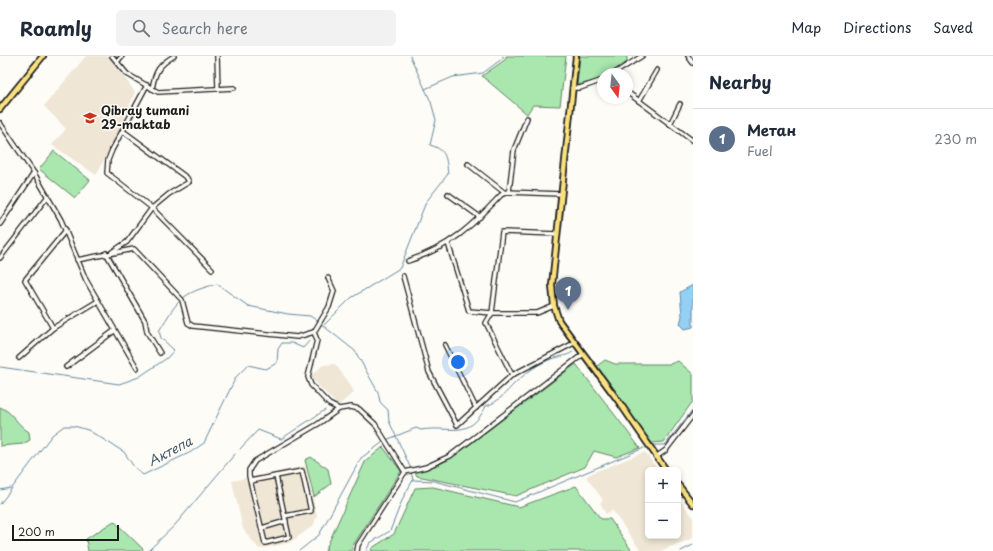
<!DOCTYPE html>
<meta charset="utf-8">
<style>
body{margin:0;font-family:"Playpen Sans",sans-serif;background:#f2f2f3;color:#1f2937}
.controls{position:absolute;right:12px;bottom:12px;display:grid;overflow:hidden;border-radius:6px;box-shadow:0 2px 6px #0003}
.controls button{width:36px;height:36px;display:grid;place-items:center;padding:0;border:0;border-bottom:1px solid #e0e1e3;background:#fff;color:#1f2937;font:20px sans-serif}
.compass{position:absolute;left:597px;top:12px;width:36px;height:36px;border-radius:50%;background:#fff;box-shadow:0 2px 6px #0003;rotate:165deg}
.scale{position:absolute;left:12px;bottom:10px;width:107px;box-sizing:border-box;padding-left:4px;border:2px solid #1c1c1c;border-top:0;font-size:11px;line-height:14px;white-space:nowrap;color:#1c1c1c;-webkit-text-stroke:3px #fdfcf7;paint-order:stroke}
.you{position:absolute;left:458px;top:306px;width:14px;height:14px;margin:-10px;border:3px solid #fff;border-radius:50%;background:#1a73e8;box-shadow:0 0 0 6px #1a73e833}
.badge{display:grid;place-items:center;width:26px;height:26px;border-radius:50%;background:#c8321e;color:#fff;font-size:13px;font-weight:700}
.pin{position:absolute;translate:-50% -33px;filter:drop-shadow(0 1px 2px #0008)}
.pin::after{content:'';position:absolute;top:21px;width:14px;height:12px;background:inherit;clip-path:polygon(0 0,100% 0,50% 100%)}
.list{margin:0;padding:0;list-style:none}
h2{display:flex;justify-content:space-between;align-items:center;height:52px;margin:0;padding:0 16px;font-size:17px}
h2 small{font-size:13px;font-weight:400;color:#747a83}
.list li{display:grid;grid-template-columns:26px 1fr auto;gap:12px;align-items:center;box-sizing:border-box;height:60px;padding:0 16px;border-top:1px solid #e0e1e3}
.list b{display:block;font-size:15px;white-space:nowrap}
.list p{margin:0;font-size:13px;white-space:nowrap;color:#747a83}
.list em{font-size:13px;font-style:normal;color:#747a83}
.icon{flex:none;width:22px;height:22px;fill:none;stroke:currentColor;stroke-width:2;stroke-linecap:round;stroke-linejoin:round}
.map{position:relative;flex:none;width:693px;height:495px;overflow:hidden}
header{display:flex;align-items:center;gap:24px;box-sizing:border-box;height:56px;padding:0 20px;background:#fff;border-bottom:1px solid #e0e1e3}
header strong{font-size:19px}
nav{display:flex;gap:22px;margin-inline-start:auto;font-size:14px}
.search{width:280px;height:36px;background:#f2f2f3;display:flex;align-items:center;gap:10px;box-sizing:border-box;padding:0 14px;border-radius:6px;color:#747a83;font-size:15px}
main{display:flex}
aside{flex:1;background:#fff}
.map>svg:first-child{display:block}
.built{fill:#efe6d5}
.green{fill:#a9e7af;stroke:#628266}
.water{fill:#94d0f4;stroke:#64889e}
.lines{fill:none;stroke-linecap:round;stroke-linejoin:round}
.stream{stroke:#64889e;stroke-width:1}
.minor-casing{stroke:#1c1c1c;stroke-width:6}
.major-casing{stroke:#1c1c1c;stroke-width:8}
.minor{stroke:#fdfcf7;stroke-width:3.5}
.major{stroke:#fae180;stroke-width:4.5}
.labels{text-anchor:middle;stroke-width:3;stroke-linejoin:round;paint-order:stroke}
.poi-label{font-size:12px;font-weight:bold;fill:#1c1c1c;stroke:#fdfcf7;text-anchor:start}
.water-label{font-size:13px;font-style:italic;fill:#465b68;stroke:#fdfcf7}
</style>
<header>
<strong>Roamly</strong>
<div class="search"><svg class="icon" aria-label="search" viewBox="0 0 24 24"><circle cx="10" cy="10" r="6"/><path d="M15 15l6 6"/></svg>Search here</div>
<nav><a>Map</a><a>Directions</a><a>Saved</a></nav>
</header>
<main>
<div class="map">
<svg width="693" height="495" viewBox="0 0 693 495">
<rect width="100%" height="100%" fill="#fdfcf7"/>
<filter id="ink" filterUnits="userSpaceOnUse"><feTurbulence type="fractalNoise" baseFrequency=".025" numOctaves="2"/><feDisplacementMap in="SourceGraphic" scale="8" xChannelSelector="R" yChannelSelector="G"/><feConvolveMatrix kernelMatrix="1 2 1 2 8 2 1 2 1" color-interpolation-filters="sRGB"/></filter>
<g filter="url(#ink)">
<g class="built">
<path d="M86 0H109L135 36 120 73 96 119 52 89 66 73 44 50Z"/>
<path d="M335 308 348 325 354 336 338 350 310 321 323 309Z"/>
<path d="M645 396 658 414H648V480H678V441L693 461V482L660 495H641L612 454 606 458 600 447 603 444 586 421 592 417Z"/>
<path d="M305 410 317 460 313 470 289 487 259 493 243 473 232 425Z"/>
</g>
<g class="green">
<path d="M506 0H566L560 50 533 49 527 58 482 20 506 3Z"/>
<path d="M580 0H627V9L608 18H603V21L595 25 577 29Z"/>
<path d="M54 95 90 124 75 142 39 113Z"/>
<path d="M605 304 615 308H670L678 305 693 318V345L664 386 651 387 597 310Z"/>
<path d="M576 308 640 392 616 401 594 395 585 411 516 440 417 420 415 416 442 407 457 398Z"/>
<path d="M0 351C13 356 17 369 29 376L30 384 23 388 0 390Z"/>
<path d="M383 391 401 415 352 491V495H325L365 406Z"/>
<path d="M311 401 328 413 331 428 314 441 305 404Z"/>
<path d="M576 430 601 463H610L632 495H371L372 492 394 478 415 432 433 431 519 451Z"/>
<path d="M114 465 143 493 142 495H88L86 483Z"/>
</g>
<path class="water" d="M693 229V271L685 273 680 268 682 260 680 236Z"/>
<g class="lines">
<g class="stream">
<path d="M425 33 453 21 483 17 503 2V0"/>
<path d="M321 268 355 295 378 336 380 346 388 354 389 365 411 413"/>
<path d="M324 269 351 242 400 212 426 146 448 118C446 102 447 94 430 89L436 64 431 46 410 0"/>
<path d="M0 311 119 328 139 321 167 302 174 294 161 282 159 275C178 244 181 237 217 228L248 250 288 258 310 260 319 266"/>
<path d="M654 389H665L693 353"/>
<path d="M240 393 258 374 281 383 325 354"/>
<path d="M411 416 413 424"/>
<path d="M0 434 11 432"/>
<path d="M0 448 52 379 64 370H74L88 374 124 396 134 411 143 419 191 396 204 387 236 321 248 309 266 313 277 307 278 293 282 287H292L303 292 310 284"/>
<path d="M148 495 175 469 235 398"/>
<path d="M299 495 319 479 361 402 386 384 416 372 421 374C451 369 469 385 486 350 498 347 507 335 515 327 527 316 540 306 555 302 562 300 566 300 573 296"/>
<path d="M366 495 370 487 390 475 403 442 413 424 434 425 515 446 644 392"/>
<path d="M681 495 693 489"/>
</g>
<g class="minor-casing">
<g id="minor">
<path d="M112 0 127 18 158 36 234 32"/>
<path d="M217 0 218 33"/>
<path d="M688 0 693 7"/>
<path d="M117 6 122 0"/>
<path d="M613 18 642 0"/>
<path d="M147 29 112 94 108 104 107 117 152 152 212 213"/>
<path d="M572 32H580L603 24"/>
<path d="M152 33C155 15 159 9 174 0"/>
<path d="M627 36 693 85"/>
<path d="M639 45 657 14"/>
<path d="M0 67 34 117 61 164 86 224 137 312"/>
<path d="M670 68 680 48"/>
<path d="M468 108 505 137"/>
<path d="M509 136 514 94 527 62"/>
<path d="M448 138 480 161"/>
<path d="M0 168 34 117"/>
<path d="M448 187 469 255 492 257H537L554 250"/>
<path d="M112 196 127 186 152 152 169 138 189 126 187 122 123 75"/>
<path d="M106 197 145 265 147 276 160 297"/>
<path d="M0 202 48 140"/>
<path d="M77 204 134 193 182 244 188 267 193 270 297 281 314 276 329 251 334 235 328 222"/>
<path d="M408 205C450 191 471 171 501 139L507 136 561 138"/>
<path d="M403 220 429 316 457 369 512 319 574 287"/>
<path d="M53 272 25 224 66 174"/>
<path d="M314 276 317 284 308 321 311 329 329 348 339 353"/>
<path d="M445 289 476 352"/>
<path d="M19 302 53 272 98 245"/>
<path d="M66 311 114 275"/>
<path d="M512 319 486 267 492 257 502 176 557 178"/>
<path d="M656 401 666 394 693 359"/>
<path d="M276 420 289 481 265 487 249 420V414L255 405 318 368 339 353 351 351 359 353 375 368 405 416"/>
<path d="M250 425 302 415 311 455 285 460"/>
<path d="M262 472 286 465"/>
<path d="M357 495 358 489 405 416 426 411 450 400 582 299"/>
</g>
</g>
<g class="major-casing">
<g id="major">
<path d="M576 0 552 229 554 250 559 265 617 343 666 414"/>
<path d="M0 53 43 0"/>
<path d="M678 429 693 448"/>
</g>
</g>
<use href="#minor" class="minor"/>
<use href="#major" class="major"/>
</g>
</g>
<defs>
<g id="school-bare" transform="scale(1.08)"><path d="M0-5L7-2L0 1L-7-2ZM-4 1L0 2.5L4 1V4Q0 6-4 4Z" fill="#c8321e" stroke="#fdfcf7" stroke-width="2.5" paint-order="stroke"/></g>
</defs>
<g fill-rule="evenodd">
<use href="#school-bare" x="90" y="62"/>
</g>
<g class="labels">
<g class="poi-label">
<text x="101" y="59">Qibray tumani<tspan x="101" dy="14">29-maktab</tspan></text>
</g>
<g class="water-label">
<text transform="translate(170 395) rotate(-28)" y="5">Актепа</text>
</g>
</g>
</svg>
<div class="controls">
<button>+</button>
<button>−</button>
</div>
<svg class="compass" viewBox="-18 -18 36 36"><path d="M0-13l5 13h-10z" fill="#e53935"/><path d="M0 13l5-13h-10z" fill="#747a83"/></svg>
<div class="scale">200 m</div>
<div class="you"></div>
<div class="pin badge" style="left:568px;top:254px;background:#5c6f8a">1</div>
</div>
<aside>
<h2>Nearby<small></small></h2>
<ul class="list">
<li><span class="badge" style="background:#5c6f8a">1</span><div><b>Метан</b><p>Fuel</p></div><em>230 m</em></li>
</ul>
</aside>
</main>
